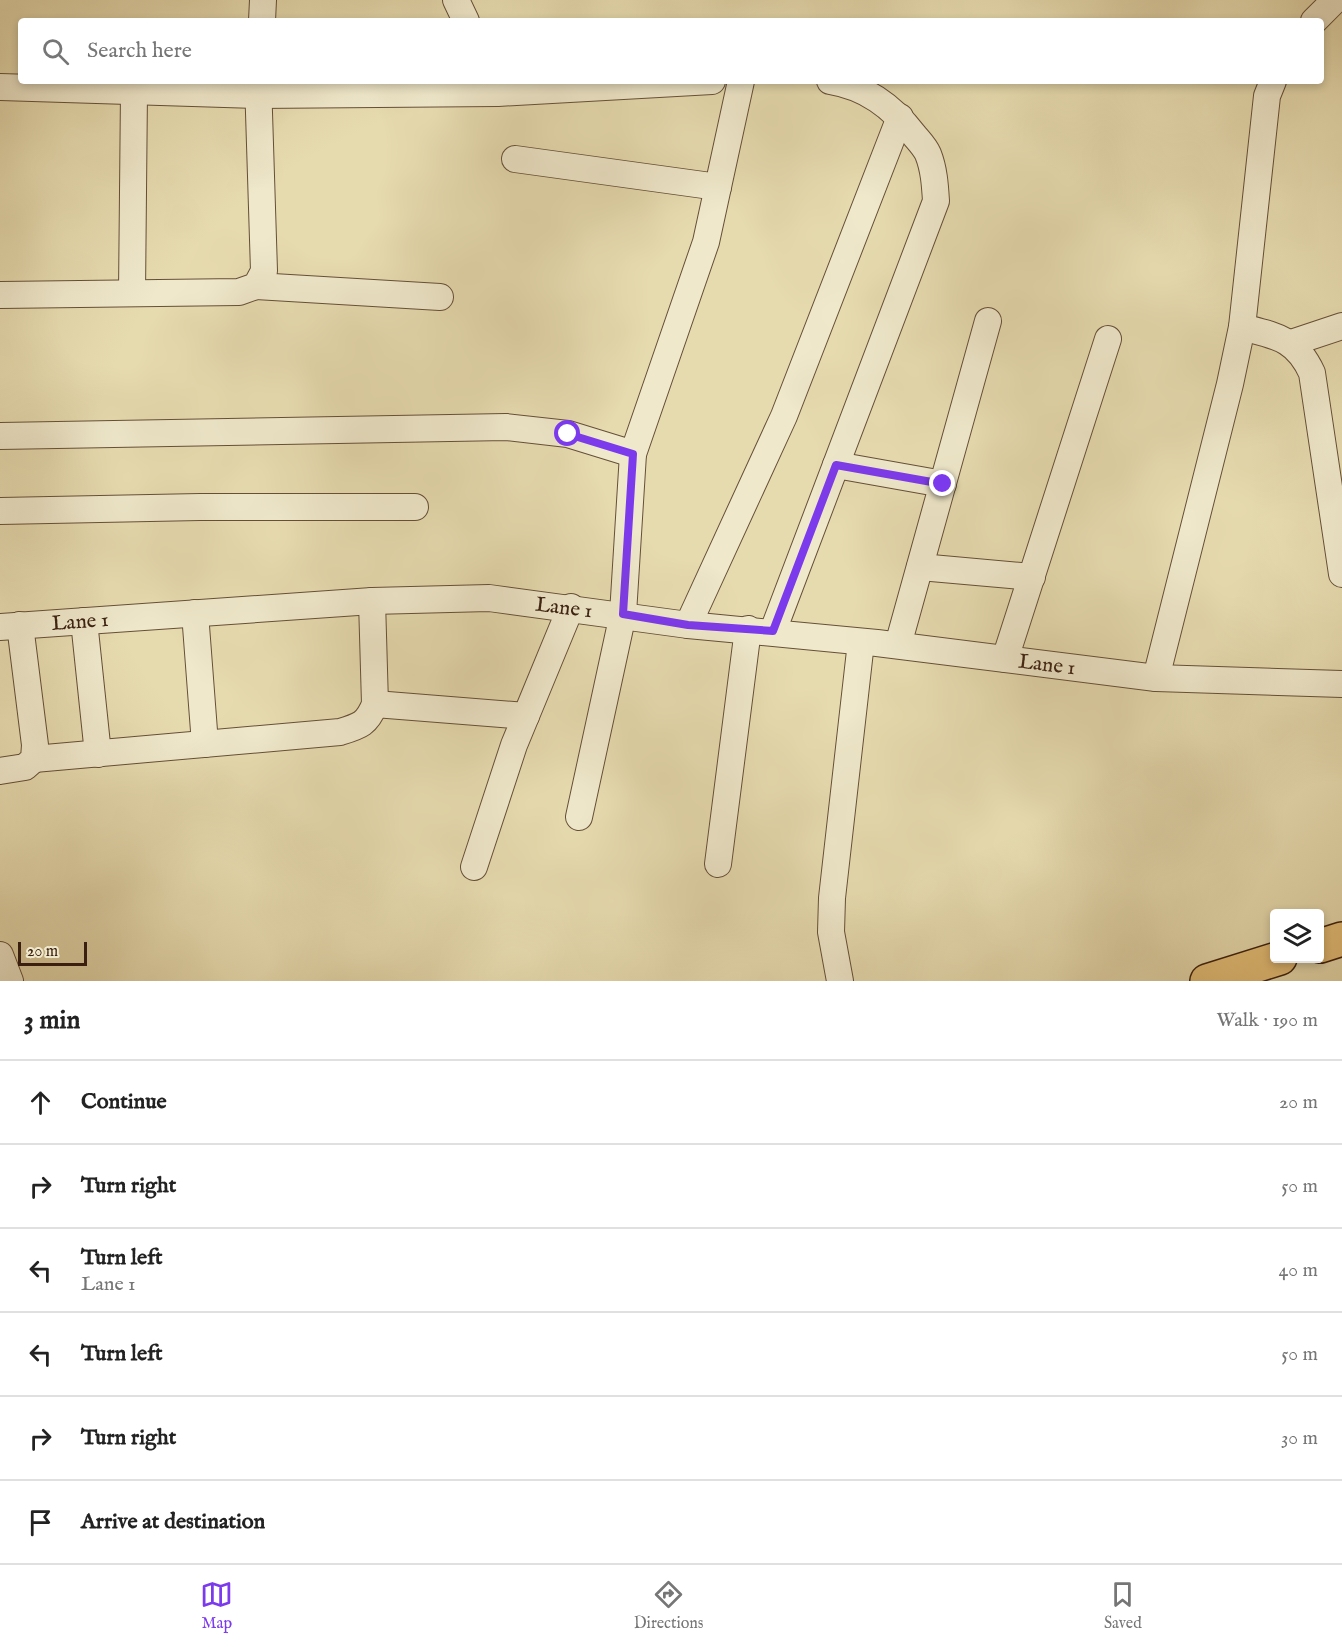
<!DOCTYPE html>
<meta charset="utf-8">
<style>
body{margin:0;font-family:"IM FELL English",serif;background:#f6f6f6;color:#222}
.controls{position:absolute;right:18px;bottom:18px;display:grid;overflow:hidden;border-radius:6px;box-shadow:0 3px 9px #0003}
.controls button{width:54px;height:54px;display:grid;place-items:center;padding:0;border:0;border-bottom:2px solid #e0e0e0;background:#fff;color:#222;font:30px sans-serif}
.scale{position:absolute;left:18px;bottom:15px;width:69px;box-sizing:border-box;padding-left:6px;border:3px solid #3b2011;border-top:0;font-size:16px;line-height:21px;white-space:nowrap;color:#3b2011;-webkit-text-stroke:4px #efe8cb;paint-order:stroke}
.stop{position:absolute;width:18px;height:18px;margin:-14px;border:4px solid #7c3aed;border-radius:50%;background:#fff}
.stop.end{background:#7c3aed;border-color:#fff;box-shadow:0 2px 6px #0008}
.list{margin:0;padding:0;list-style:none}
h2{display:flex;justify-content:space-between;align-items:center;height:78px;margin:0;padding:0 24px;font-size:26px}
h2 small{font-size:20px;font-weight:400;color:#767676}
.list li{display:grid;grid-template-columns:39px 1fr auto;gap:18px;align-items:center;box-sizing:border-box;height:84px;padding:0 24px;border-top:2px solid #e0e0e0}
.list b{display:block;font-size:22px;white-space:nowrap}
.list p{margin:0;font-size:20px;white-space:nowrap;color:#767676}
.list em{font-size:20px;font-style:normal;color:#767676}
.icon{flex:none;width:33px;height:33px;fill:none;stroke:currentColor;stroke-width:2;stroke-linecap:round;stroke-linejoin:round}
.map{position:relative;flex:none;width:1342px;height:981px;overflow:hidden}
.search{position:absolute;background:#fff;box-shadow:0 3px 9px #0003;left:18px;right:18px;top:18px;height:66px;display:flex;align-items:center;gap:15px;box-sizing:border-box;padding:0 21px;border-radius:6px;color:#767676;font-size:22px}
.sheet{height:582px;background:#fff}
nav{display:flex;justify-content:space-around;align-items:center;box-sizing:border-box;height:84px;border-top:2px solid #e0e0e0;background:#fff;font-size:16px;color:#767676}
nav a{display:grid;justify-items:center;gap:3px}
nav .on{color:#7c3aed}
.map>svg:first-child{display:block}
.lines{fill:none;stroke-linecap:round;stroke-linejoin:round}
.street-casing{stroke:#664f38;stroke-width:28}
.highway-casing{stroke:#3b2011;stroke-width:36}
.street{stroke:#efe8cb;stroke-width:26}
.highway{stroke:#e3be78;stroke-width:33}
.route{stroke:#7c3aed;stroke-width:8}
.labels{text-anchor:middle;stroke-width:5;stroke-linejoin:round;paint-order:stroke}
.street-label{font-size:21px;fill:#3b2011;stroke:#efe8cb}
</style>
<div class="map">
<svg width="1342" height="981" viewBox="0 0 1342 981">
<rect width="100%" height="100%" fill="#e6dbaf"/>
<filter id="stains"><feTurbulence type="fractalNoise" baseFrequency=".00333" numOctaves="4"/><feColorMatrix values="0 0 0 0 .2 0 0 0 0 .09 0 0 0 0 .02 0 0 0 .5 -.17"/></filter>
<radialGradient id="worn" r=".72"><stop offset=".6" stop-color="#630" stop-opacity="0"/><stop offset="1" stop-color="#630" stop-opacity=".3"/></radialGradient>
<g class="lines">
<g class="street-casing">
<g id="street">
<path d="M456 0 466 21"/>
<path d="M262 21 263 0"/>
<path d="M1314 21 1335 0"/>
<path d="M0 87 257 95 498 93 712 81"/>
<path d="M515 159 718 187"/>
<path d="M256 286 440 297"/>
<path d="M132 293 134 91"/>
<path d="M0 295 239 292 256 286 264 271 258 81"/>
<path d="M1242 327C1276 336 1296 338 1312 373L1342 574"/>
<path d="M1291 343 1342 326"/>
<path d="M0 436 506 427 568 434 633 454"/>
<path d="M836 465 943 484"/>
<path d="M0 511 200 507H415"/>
<path d="M920 567 1032 577"/>
<path d="M195 613 205 744"/>
<path d="M84 621 98 754"/>
<path d="M688 625 784 416 900 117"/>
<path d="M0 627 372 601 489 598 688 625 877 643 1156 678 1342 684"/>
<path d="M773 631 936 201C935 185 934 169 928 154 925 147 919 141 914 135 892 106 866 87 830 81"/>
<path d="M898 645 988 321"/>
<path d="M1005 659 1108 339"/>
<path d="M1156 678 1230 384 1242 327 1267 96 1273 81"/>
<path d="M375 704 526 716"/>
<path d="M34 759 340 732C360 726 367 724 375 704L372 601"/>
<path d="M0 771 25 767 34 759 35 745 20 625"/>
<path d="M579 817 623 614 633 454 706 242 741 81"/>
<path d="M718 864 748 629"/>
<path d="M474 867 514 745 571 607"/>
<path d="M0 955 10 981"/>
<path d="M840 981 831 932 832 898 861 642"/>
</g>
</g>
<g class="highway-casing">
<g id="highway">
<path d="M1320 946 1342 939"/>
<path d="M1207 981 1280 958"/>
</g>
</g>
<use href="#street" class="street"/>
<use href="#highway" class="highway"/>
</g>
<g class="lines">
<path class="route" d="M568 434 633 454 623 614 688 625 773 631 836 465 943 484"/>
</g>
<g class="labels">
<g class="street-label">
<text transform="translate(564 607) rotate(7)" y="7">Lane 1</text>
<text transform="translate(80 621) rotate(-4)" y="7">Lane 1</text>
<text transform="translate(1047 664) rotate(7)" y="7">Lane 1</text>
</g>
</g>
<rect width="100%" height="100%" filter="url(#stains)"/>
<rect width="100%" height="100%" fill="url(#worn)"/>
</svg>
<div class="controls">
<button><svg class="icon" aria-label="layers" viewBox="0 0 24 24"><path d="M12 4l9 5-9 5-9-5zM3 14l9 5 9-5"/></svg></button>
</div>
<div class="scale">20 m</div>
<div class="stop" style="left:568px;top:434px"></div>
<div class="stop end" style="left:943px;top:484px"></div>
<div class="search"><svg class="icon" aria-label="search" viewBox="0 0 24 24"><circle cx="10" cy="10" r="6"/><path d="M15 15l6 6"/></svg>Search here</div>
</div>
<section class="sheet">
<h2>3 min<small>Walk · 190 m</small></h2>
<ul class="list">
<li><svg class="icon" aria-label="ahead" viewBox="0 0 24 24"><path d="M12 20V5M6 11l6-6 6 6"/></svg><div><b>Continue</b></div><em>20 m</em></li>
<li><svg class="icon" aria-label="right" viewBox="0 0 24 24"><path d="M7 20v-9h11M14 6l5 5-5 5"/></svg><div><b>Turn right</b></div><em>50 m</em></li>
<li><svg class="icon" aria-label="left" viewBox="0 0 24 24"><path d="M17 20v-9H6M10 6l-5 5 5 5"/></svg><div><b>Turn left</b><p>Lane 1</p></div><em>40 m</em></li>
<li><svg class="icon" aria-label="left" viewBox="0 0 24 24"><path d="M17 20v-9H6M10 6l-5 5 5 5"/></svg><div><b>Turn left</b></div><em>50 m</em></li>
<li><svg class="icon" aria-label="right" viewBox="0 0 24 24"><path d="M7 20v-9h11M14 6l5 5-5 5"/></svg><div><b>Turn right</b></div><em>30 m</em></li>
<li><svg class="icon" aria-label="arrive" viewBox="0 0 24 24"><path d="M6 21V4h12l-3 4 3 4H6"/></svg><div><b>Arrive at destination</b></div></li>
</ul>
</section>
<nav>
<a class="on"><svg class="icon" aria-label="map" viewBox="0 0 24 24"><path d="M3 6l6-2 6 2 6-2v14l-6 2-6-2-6 2zM9 4v14M15 6v14"/></svg>Map</a>
<a><svg class="icon" aria-label="directions" viewBox="0 0 24 24"><path d="M12 3l9 9-9 9-9-9zM9 14v-3h6M13 9l2 2-2 2"/></svg>Directions</a>
<a><svg class="icon" aria-label="saved" viewBox="0 0 24 24"><path d="M7 4h10v16l-5-4-5 4z"/></svg>Saved</a>
</nav>
